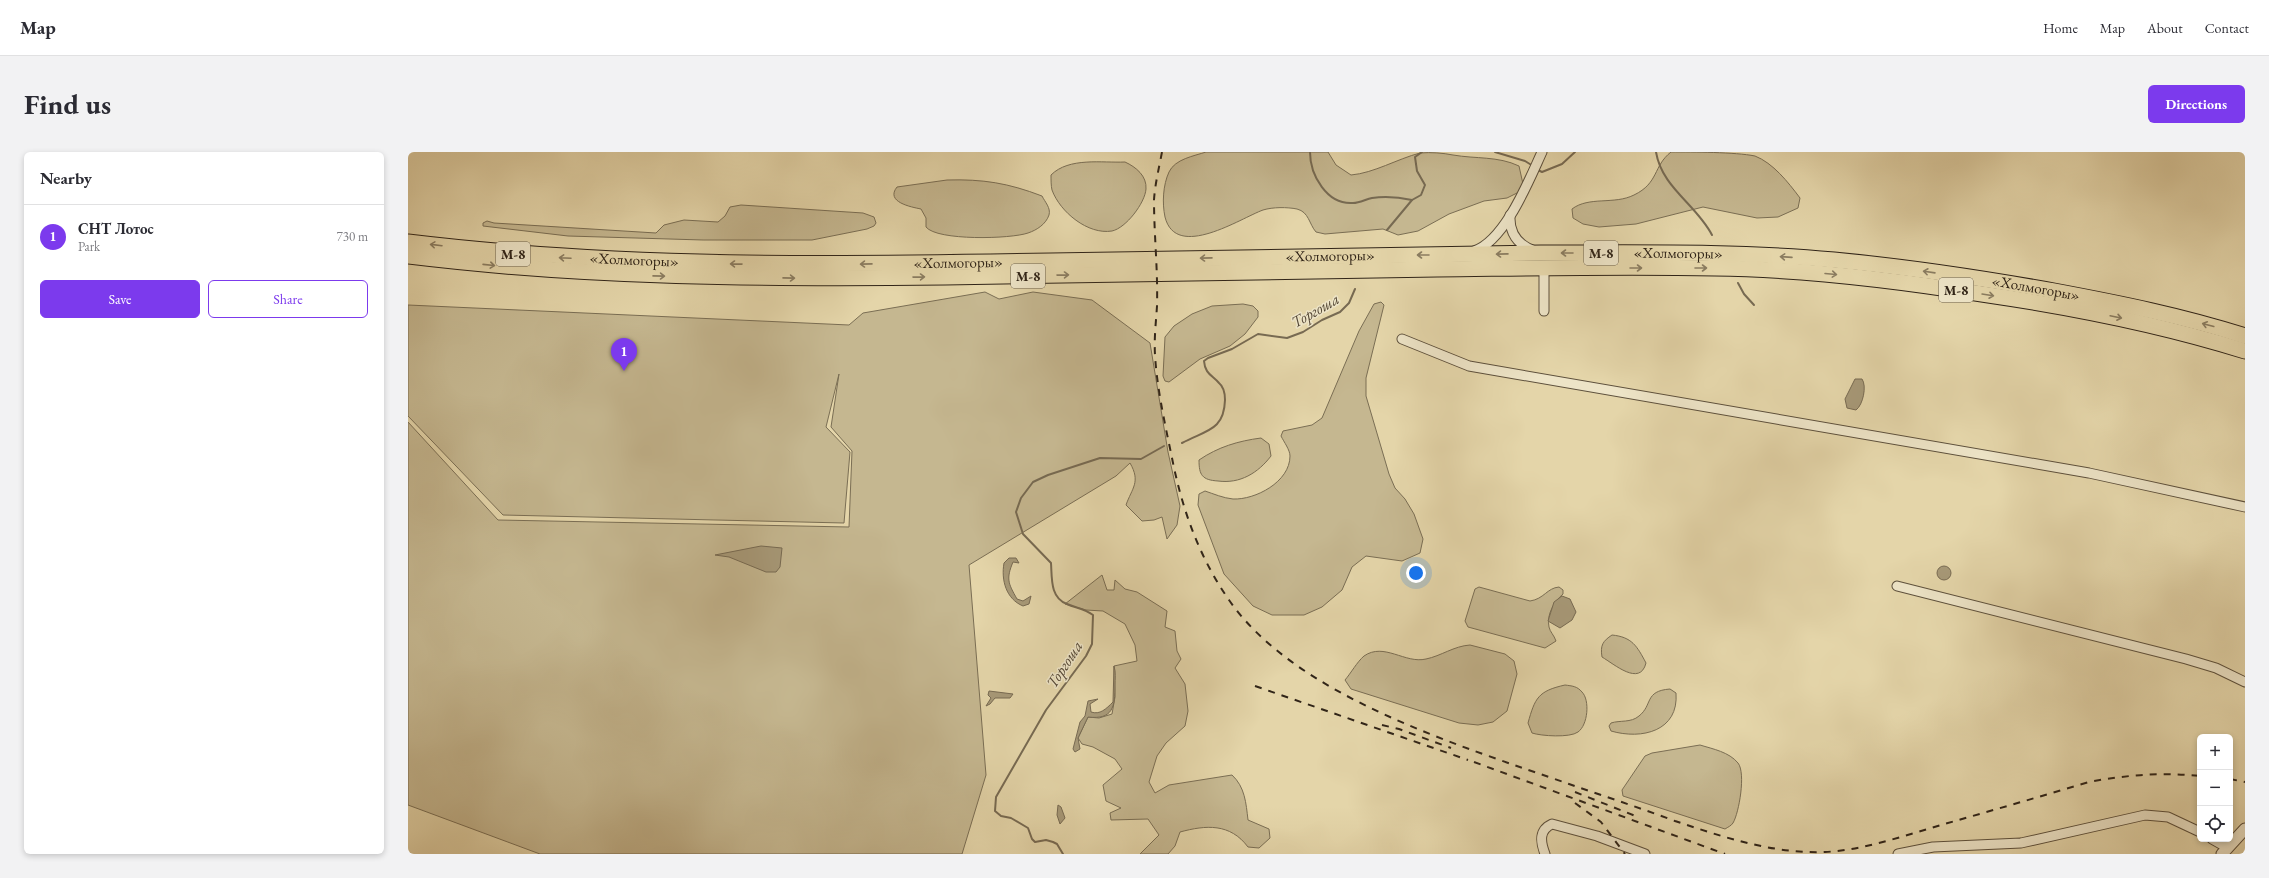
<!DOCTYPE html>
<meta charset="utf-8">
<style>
body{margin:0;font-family:"EB Garamond",serif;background:#f2f2f3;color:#2b2b33}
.controls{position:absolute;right:12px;bottom:12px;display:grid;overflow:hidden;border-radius:6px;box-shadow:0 2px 6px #0003}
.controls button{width:36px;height:36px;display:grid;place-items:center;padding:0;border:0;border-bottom:1px solid #e1e1e2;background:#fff;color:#2b2b33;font:20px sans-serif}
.you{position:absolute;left:1008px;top:421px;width:14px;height:14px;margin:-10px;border:3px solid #fff;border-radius:50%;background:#1a73e8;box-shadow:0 0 0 6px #1a73e833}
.badge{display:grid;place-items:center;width:26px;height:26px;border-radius:50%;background:#7c3aed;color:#fff;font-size:13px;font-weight:700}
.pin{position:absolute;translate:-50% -33px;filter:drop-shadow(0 1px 2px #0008)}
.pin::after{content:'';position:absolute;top:21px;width:14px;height:12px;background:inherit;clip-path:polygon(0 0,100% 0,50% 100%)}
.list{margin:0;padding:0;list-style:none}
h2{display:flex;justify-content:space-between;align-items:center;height:52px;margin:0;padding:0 16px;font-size:17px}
h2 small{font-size:13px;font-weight:400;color:#7c7c81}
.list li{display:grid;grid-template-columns:26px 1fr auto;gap:12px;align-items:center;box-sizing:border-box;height:64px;padding:0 16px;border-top:1px solid #e1e1e2}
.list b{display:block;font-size:15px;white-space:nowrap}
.list p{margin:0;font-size:13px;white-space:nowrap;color:#7c7c81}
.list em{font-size:13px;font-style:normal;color:#7c7c81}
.actions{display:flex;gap:8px;padding:12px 16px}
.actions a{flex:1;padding:9px 0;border:1px solid #7c3aed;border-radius:6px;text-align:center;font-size:14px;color:#7c3aed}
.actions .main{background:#7c3aed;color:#fff}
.icon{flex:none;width:22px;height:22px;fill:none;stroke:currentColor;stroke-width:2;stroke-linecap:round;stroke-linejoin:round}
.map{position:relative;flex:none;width:1837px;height:702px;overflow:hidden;border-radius:6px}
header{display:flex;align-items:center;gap:24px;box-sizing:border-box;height:56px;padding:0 20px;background:#fff;border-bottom:1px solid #e1e1e2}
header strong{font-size:19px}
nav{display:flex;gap:22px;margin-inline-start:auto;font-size:14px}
.intro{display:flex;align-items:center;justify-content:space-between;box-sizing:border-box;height:96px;padding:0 24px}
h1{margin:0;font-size:28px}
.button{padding:10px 18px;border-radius:6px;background:#7c3aed;color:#fff;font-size:14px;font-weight:700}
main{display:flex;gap:24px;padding:0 24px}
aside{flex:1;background:#fff;border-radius:6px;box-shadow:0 2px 6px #0003}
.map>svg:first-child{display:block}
.green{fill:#c5b790;stroke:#7a6e54}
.water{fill:#a79978;stroke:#776a52}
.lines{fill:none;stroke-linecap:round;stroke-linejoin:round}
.stream{stroke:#776a52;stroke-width:2}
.minor-casing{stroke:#5d503c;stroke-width:11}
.tertiary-casing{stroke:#5d503c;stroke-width:13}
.trunk-casing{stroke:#302418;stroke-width:17}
.minor{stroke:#ede4c7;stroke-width:9}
.tertiary{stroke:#ede4c7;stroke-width:11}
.trunk{stroke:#e4d5a9;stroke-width:15}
.rail{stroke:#302418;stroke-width:2;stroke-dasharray:7 7;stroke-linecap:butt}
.oneway{stroke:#8a7c60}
.labels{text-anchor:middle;stroke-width:3;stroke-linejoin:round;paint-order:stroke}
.shield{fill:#ede4c7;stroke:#695e4c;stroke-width:1}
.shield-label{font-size:14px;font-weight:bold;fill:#302418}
.street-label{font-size:15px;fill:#302418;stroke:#ede4c7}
.water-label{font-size:16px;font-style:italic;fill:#544735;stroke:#ede4c7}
</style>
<header>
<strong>Map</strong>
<nav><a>Home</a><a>Map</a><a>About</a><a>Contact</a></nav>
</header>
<div class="intro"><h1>Find us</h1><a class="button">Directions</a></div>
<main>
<aside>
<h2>Nearby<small></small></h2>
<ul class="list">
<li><span class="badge">1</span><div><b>СНТ Лотос</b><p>Park</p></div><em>730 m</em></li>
</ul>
<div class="actions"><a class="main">Save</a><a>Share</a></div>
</aside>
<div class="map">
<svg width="1837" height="702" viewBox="0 0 1837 702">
<rect width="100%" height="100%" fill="#e4d5a9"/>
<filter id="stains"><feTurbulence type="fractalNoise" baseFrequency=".005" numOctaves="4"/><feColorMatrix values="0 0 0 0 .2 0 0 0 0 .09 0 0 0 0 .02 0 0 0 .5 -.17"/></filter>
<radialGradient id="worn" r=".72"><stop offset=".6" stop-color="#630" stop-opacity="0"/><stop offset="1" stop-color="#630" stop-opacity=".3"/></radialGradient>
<g class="green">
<path d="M798 0H920L928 13 943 23C966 21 989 7 1012 1 1023 0 1035 1 1045 3 1068 7 1090 4 1111 14L1115 32 1111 40 1099 46 1076 49 1041 62 1010 79 990 83 975 77 917 82 908 80C901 72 901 60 889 57 879 55 865 55 855 58 833 66 768 109 757 65 754 51 755 33 761 20 767 7 786 4 798 0Z"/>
<path d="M1263 0C1285 0 1327 0 1347 4 1365 11 1380 30 1392 46L1390 56 1370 65 1349 66 1295 55 1228 72 1191 75 1175 72 1165 66 1164 57C1181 44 1206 53 1226 43 1251 31 1245 14 1263 0Z"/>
<path d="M717 10C728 15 739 24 738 37 737 51 718 76 704 79 680 83 652 60 644 38 643 34 643 28 643 23 661 5 694 11 717 10Z"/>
<path d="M539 28C575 27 600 31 634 44 637 50 643 56 641 63 638 72 629 78 620 81 603 87 529 89 518 75V66L513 57C503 55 477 50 489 35Z"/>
<path d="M333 53 455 61 466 65 468 71 466 74 459 77 404 88H295L160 84 75 74V71L79 69 86 71 248 81 256 73 276 68 310 70 317 64 322 55Z"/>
<path d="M577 140 591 147 625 140 684 148 742 191 760 300 772 354 769 373 759 387 754 365 746 368 734 369 718 353C724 336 733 330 722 311L708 324 561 413 578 623 554 702H132L0 653V270L90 368 441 375 444 299 423 275 431 222 418 275 442 300 436 371 95 363 0 264V153L441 173 455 161Z"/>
<path d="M973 150 976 153 958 226V244L981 322 987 336 997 347 1006 362 1015 387 1012 401 994 409 958 404 944 415 934 438 914 455 896 463H864L845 454 816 422 790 353 791 342 797 339C806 342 815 346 825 347 847 348 882 330 882 304 882 298 876 290 873 284L875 279 904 273 914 266 951 179 966 152Z"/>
<path d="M835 152 845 154 850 159V165L837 182 822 194 792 207 761 230 757 229 755 224 757 185 766 174 784 162 804 154Z"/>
<path d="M853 286 861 292 863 304C850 321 832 332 810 329 794 328 791 323 791 308 810 295 830 289 853 286Z"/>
<path d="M694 423 699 438H706L707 428 717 437 729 440 759 459 757 475 767 479 769 499 773 507 767 516 777 532 780 559 777 574 758 591 749 604 741 630 747 641 761 633 824 623C837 635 838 651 840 668L861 677 862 686 851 696 840 695C822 671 798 673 772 680L767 694 760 702H732L751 683 740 667 703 668 702 661 713 656 698 649 695 633 714 617 707 607 685 595 674 592 670 586 680 565 691 566 704 562 707 545 706 514 729 509 727 493 717 472 695 459 678 458 657 452Z"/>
<path d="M1071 435 1122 449C1136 447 1139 436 1151 435L1155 438V442C1147 449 1138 462 1141 475 1142 480 1146 483 1148 489L1137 496 1060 475 1057 469 1067 437Z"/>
<path d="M1204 483C1224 485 1229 494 1238 511 1232 535 1206 512 1194 505 1192 493 1195 489 1204 483Z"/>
<path d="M1062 493 1097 502 1106 509 1109 522 1099 559 1085 570 1070 573 1051 571 943 537 937 528C943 521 949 510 956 504 976 490 997 512 1018 507 1033 504 1046 494 1062 493Z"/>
<path d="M1157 533C1164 534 1169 534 1174 540 1182 548 1180 573 1170 580 1162 586 1133 584 1124 581L1120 571C1127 546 1130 539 1157 533Z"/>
<path d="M1262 537 1268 541C1271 579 1234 588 1203 579L1201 574 1203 571C1212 568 1223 571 1231 564 1245 553 1236 539 1262 537Z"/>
<path d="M1292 593C1305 597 1321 600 1330 611 1338 621 1331 661 1325 671 1323 674 1320 675 1317 677L1215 644 1214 638 1237 604 1244 601Z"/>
</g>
<g class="water">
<path d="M1447 227H1454C1459 234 1455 253 1448 258L1439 256 1437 247Z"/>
<path d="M353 394 374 396 372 415 368 420H358L321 405 307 403Z"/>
<path d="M601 406H608L611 411 605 410C598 427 600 431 609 447L615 449 623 444 621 452 615 454C598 447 593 428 596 411Z"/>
<circle cx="1536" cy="421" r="7"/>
<path d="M1154 444 1162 447 1168 460 1164 468 1152 476 1140 469 1146 450Z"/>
<path d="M706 514C708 520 707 527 707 533 707 555 705 568 680 565L670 586 672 597 667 600 665 597 672 570 677 564 680 549 690 547 682 552 683 560C692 563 698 557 705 550Z"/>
<path d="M581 539 605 542 602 546H587L582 552 578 554 583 546 580 543Z"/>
<path d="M650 653 653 655 657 666 652 672 649 663Z"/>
</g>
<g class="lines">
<g class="stream">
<path d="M902 0C902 23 919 53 945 51 952 51 958 47 964 46 978 44 990 45 1004 48"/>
<path d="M1087 0 1117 9 1125 14"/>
<path d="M1248 0C1254 36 1288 52 1304 83"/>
<path d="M1128 17 1134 20 1154 12 1167 0"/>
<path d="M979 78 1004 48 1013 43 1017 33 1009 19 1007 5 1014 0"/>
<path d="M1330 131 1336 142 1346 153"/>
<path d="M774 291C798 278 816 279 817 248 817 243 816 235 811 231 804 223 797 222 796 209L800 206 824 197 850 182 879 186 895 180 914 168 932 160 941 151 947 137"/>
<path d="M655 702 649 692 645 690 638 688 627 690 624 687 620 676 603 666 593 664 587 659 588 645 638 558 678 504 684 492 685 463C677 457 668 456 659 452 642 446 644 426 643 411L615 382 608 360 613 346 625 330 640 323 692 306 733 307 756 294"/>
</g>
<g class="minor-casing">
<g id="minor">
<path d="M1102 63C1101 80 1109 93 1127 99"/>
<path d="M1066 99C1097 89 1121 28 1134 0"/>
<path d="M1136 116V159"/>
<path d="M994 187 1061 214 1681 321 1837 355"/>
<path d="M1489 434 1778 507 1808 516 1837 530"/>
<path d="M1804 687 1820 696"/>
<path d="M1137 702C1132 689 1131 678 1144 672L1189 684 1237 702"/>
<path d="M1490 702 1525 695 1613 691 1737 663 1760 665 1792 680"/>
</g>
</g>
<g class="tertiary-casing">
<path id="tertiary" d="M1814 702 1837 677"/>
</g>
<g class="trunk-casing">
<g id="trunk">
<path id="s1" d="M0 90C214 116 428 113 643 109 807 105 970 103 1133 101 1231 101 1329 99 1426 108 1500 115 1573 126 1646 139 1710 151 1775 164 1837 184"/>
<path d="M0 104C179 126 357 127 537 125 701 123 865 119 1029 117 1121 116 1214 114 1307 116 1397 117 1486 128 1574 142 1663 155 1751 172 1837 199"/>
</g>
</g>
<use href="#minor" class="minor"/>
<use href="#tertiary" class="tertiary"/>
<use href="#trunk" class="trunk"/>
<g class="rail">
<path d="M754 0C751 16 747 32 746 48 746 83 750 118 749 154 748 170 746 186 747 203 749 237 757 272 764 306 774 357 791 405 821 448 888 545 1053 594 1161 632 1196 644 1232 656 1267 669 1315 685 1365 702 1417 700 1456 698 1495 684 1533 673 1582 659 1631 645 1681 630 1718 623 1754 620 1792 624"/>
<path d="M847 534 1060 608"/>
<path d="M974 573 991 577 1043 596"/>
<path d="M1066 610 1317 702"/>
<path d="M1822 627 1837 630"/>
<path d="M1167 640 1230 665"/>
<path d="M1167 651 1193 670 1217 702"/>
</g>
</g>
<defs><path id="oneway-shaft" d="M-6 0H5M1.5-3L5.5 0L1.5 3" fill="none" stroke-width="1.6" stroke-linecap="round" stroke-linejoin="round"/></defs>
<g class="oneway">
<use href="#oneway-shaft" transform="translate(28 93) rotate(-173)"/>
<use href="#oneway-shaft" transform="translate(1159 101) rotate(180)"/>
<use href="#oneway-shaft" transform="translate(1094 102) rotate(179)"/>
<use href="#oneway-shaft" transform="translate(1015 103) rotate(180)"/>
<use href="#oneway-shaft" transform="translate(1378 105) rotate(-176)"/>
<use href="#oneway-shaft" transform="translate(157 106) rotate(-177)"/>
<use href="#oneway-shaft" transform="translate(798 106) rotate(179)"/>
<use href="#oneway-shaft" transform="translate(328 112) rotate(-179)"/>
<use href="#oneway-shaft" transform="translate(458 112) rotate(179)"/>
<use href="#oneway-shaft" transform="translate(81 113) rotate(6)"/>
<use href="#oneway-shaft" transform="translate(1228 116)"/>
<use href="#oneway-shaft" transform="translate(1293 116)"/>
<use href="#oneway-shaft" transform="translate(1521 120) rotate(-172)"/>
<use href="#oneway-shaft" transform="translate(1423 122) rotate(5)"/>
<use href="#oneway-shaft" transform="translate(655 123) rotate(-1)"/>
<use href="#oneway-shaft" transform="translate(251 124) rotate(1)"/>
<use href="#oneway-shaft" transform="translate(511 125) rotate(-1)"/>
<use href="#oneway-shaft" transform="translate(381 126) rotate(1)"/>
<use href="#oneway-shaft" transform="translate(1580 143) rotate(9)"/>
<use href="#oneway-shaft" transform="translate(1708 165) rotate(12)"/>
<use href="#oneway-shaft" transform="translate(1800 173) rotate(-165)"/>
</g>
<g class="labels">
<g class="shield">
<rect x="1176" y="89" width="34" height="24" rx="3"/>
<rect x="88" y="90" width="34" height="24" rx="3"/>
<rect x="603" y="112" width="34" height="24" rx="3"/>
<rect x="1531" y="126" width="34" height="24" rx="3"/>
</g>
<g class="shield-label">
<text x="1193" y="106">М-8</text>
<text x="105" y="107">М-8</text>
<text x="620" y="129">М-8</text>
<text x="1548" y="143">М-8</text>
</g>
<g class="street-label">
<text dy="5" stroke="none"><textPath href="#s1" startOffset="1271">«Холмогоры»</textPath></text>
<text dy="5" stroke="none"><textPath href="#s1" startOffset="923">«Холмогоры»</textPath></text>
<text dy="5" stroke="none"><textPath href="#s1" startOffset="227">«Холмогоры»</textPath></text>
<text dy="5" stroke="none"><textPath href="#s1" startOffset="551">«Холмогоры»</textPath></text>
<text dy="5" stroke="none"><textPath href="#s1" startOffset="1631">«Холмогоры»</textPath></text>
</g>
<g class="water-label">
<text transform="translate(907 158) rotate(-30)" y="6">Торгоша</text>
<text transform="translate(656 512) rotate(-57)" y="6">Торгоша</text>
</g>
</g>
<rect width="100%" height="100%" filter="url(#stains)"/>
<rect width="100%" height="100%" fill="url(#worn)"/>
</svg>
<div class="controls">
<button>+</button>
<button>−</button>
<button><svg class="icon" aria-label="locate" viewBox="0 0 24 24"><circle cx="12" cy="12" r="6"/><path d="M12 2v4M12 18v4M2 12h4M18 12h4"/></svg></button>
</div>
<div class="you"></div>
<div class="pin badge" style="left:216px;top:219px">1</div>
</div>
</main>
